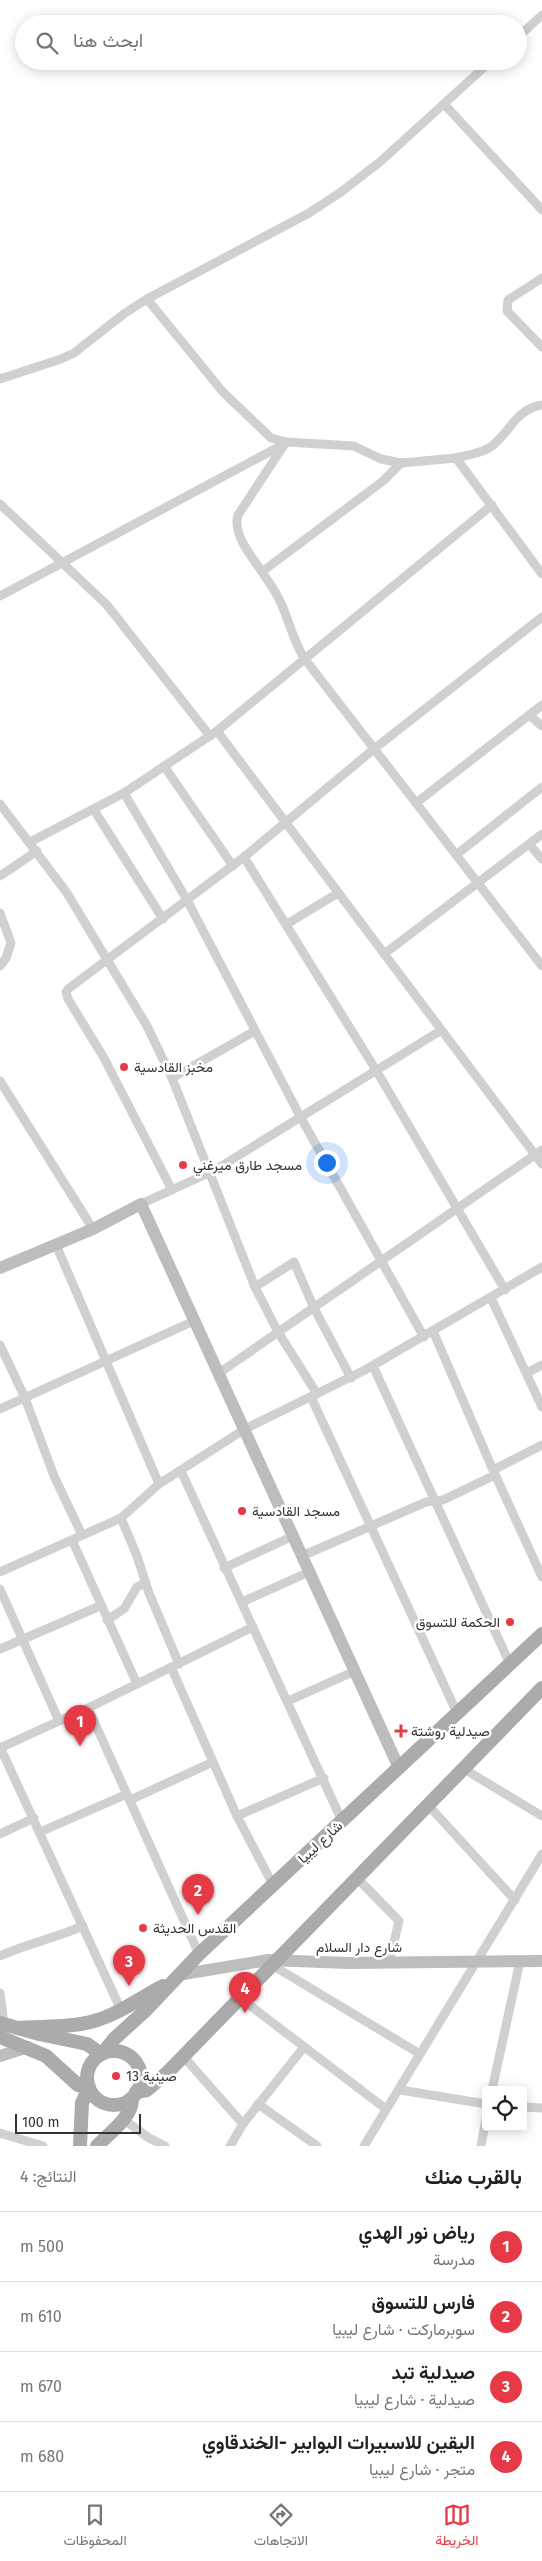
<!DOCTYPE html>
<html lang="ar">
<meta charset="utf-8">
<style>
body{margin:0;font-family:"Fira Sans",Vazirmatn,sans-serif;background:#f6f6f6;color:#222;direction:rtl}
.controls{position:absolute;right:15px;bottom:15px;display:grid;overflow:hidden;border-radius:5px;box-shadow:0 2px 12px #0003}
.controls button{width:45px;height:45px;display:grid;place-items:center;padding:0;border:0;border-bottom:1px solid #e0e0e0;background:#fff;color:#222;font:25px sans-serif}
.scale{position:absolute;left:15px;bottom:12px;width:126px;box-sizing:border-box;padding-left:5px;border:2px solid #333;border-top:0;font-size:14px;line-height:18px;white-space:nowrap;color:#333;-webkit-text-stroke:4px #fff;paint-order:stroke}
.you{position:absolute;left:326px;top:1162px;width:18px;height:18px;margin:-12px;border:4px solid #fff;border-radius:50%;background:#1a73e8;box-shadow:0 0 0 8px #1a73e833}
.badge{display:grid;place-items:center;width:32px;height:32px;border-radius:50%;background:#e63946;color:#fff;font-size:16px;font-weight:700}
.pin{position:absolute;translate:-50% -41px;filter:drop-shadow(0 1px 2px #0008)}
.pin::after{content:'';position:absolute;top:26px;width:18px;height:15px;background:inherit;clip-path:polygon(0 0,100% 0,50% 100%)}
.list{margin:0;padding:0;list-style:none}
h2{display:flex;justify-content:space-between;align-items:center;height:65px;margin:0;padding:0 20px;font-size:21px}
h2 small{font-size:16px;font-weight:400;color:#767676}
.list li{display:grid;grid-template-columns:32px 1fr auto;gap:15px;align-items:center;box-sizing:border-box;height:70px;padding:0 20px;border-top:1px solid #e0e0e0}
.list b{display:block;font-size:19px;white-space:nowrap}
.list p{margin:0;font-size:16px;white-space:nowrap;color:#767676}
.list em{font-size:16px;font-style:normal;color:#767676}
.icon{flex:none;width:28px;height:28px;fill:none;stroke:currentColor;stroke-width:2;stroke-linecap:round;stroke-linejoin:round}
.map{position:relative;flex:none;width:542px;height:2146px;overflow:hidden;direction:ltr}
.search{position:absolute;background:#fff;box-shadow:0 2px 12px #0003;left:15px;right:15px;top:15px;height:55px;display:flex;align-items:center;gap:12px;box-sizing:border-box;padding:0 18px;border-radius:28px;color:#767676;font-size:19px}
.sheet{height:345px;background:#fff}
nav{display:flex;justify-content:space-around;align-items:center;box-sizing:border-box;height:70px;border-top:1px solid #e0e0e0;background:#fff;font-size:14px;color:#767676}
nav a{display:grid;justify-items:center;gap:2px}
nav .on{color:#e63946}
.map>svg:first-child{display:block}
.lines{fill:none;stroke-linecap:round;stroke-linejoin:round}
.street{stroke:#d0d0d0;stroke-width:9}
.secondary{stroke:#bdbdbd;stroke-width:12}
.primary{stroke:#ababab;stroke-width:14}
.poi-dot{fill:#e63946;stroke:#fff;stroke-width:2}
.labels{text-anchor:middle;stroke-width:5;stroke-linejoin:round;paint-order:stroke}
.poi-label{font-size:14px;fill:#333;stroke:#fff;text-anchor:start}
.street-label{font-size:14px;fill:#333;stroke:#fff}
</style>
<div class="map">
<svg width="542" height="2146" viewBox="0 0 542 2146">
<rect width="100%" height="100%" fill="#fff"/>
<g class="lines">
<g class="street">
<path d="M518 37 542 15"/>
<path d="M444 104 542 210"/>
<path d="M542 278 508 300 507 311 542 347"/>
<path d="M147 299 223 392 271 438 286 442 354 446 381 459 401 463 456 458 542 574"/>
<path d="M0 379 61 359 74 353 125 313 147 299 309 213 341 192 381 161 491 61"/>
<path d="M286 442 238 515C235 525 239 536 244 545 255 564 270 580 280 601 289 620 293 640 304 658L542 966"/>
<path d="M456 458C468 455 483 453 492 446 511 431 516 409 542 405"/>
<path d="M0 504 107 605 210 736"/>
<path d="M263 571 383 481 401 463"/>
<path d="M0 596 284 444"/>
<path d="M529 715 542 726"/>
<path d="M217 731 542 1164"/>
<path d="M164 766 233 866"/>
<path d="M124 793 187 900 301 1118 424 1337"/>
<path d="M416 803 542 705"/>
<path d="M0 804 67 893 147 1026 172 1078 255 1287 278 1332 317 1394"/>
<path d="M94 810 163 919"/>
<path d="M30 842 124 793 217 731 492 505"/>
<path d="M529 844 542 859"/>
<path d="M456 855 542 787"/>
<path d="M244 857 376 1070 505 1290"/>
<path d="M0 876 37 851"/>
<path d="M0 913 11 943 6 958 0 966"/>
<path d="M287 924 338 893"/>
<path d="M384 954 542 834"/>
<path d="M172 1078 255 1031"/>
<path d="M0 1081 93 1229"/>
<path d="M172 1190 104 1058 68 999 66 992 68 989 244 857 374 749 542 617"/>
<path d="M141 1204 215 1170 440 1031"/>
<path d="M56 1245 159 1484"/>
<path d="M255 1287 294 1262 314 1308 351 1378"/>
<path d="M491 1298 542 1407"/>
<path d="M433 1331 493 1470 542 1577"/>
<path d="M0 1345 25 1398 54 1476 82 1535"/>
<path d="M373 1366 510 1664"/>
<path d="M219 1373 542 1150"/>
<path d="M527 1373 542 1365"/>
<path d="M311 1397 457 1713"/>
<path d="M0 1409 196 1320"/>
<path d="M493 1470 542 1445"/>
<path d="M181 1471 342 1821"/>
<path d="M121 1518 137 1556 149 1593 179 1664"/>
<path d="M72 1540 137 1684"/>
<path d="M302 1556 426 1502 443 1500 495 1475"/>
<path d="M224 1568 293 1536"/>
<path d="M0 1572 121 1518 159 1484 245 1429 365 1370 542 1267"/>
<path d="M0 1589 59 1721 88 1708 199 1954"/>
<path d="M242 1602 309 1572"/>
<path d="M107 1620 124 1609 137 1587 145 1583"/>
<path d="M0 1649 100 1606"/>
<path d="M171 1667 237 1816 273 1885"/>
<path d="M288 1701 355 1671"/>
<path d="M88 1708 253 1627"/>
<path d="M0 1747 121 2010"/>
<path d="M0 1748 59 1721"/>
<path d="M464 1769 542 1816"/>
<path d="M130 1800 213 1762"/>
<path d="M428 1805 515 1900"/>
<path d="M237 1816 324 1778"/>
<path d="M40 1832 127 1794"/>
<path d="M0 1834 34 1818"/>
<path d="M357 1878 399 1921 389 1963"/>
<path d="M0 1956C27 1944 55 1938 83 1926"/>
<path d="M272 1965 420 2054"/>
<path d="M0 1993 4 2024"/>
<path d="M240 1998 386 2109"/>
<path d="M183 2056 243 2124"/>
<path d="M400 2090 486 2104"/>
<path d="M492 2090 520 1961"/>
<path d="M258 2104 317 2146"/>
<path d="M523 2107 542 2108"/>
<path d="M123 2119 149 2138 165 2146"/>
<path d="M0 2133 43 2146"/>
<path d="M230 2146 243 2124 304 2047"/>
<path d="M364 2146 542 1854"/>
<path d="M481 2146 486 2119"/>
</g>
<g class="secondary">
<path d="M0 1268 93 1229 141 1204 399 1768"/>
<path d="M178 1975 268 1960 348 1963 542 1961"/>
<path d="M0 2056 28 2047"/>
</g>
<g class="primary">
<path d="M0 2023 39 2034 87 2044 101 2054"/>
<path d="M18 2028C43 2026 70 2028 94 2021 119 2014 140 1998 163 1986"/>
<path d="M0 2037 46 2056 78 2085 89 2087"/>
<circle cx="114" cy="2078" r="27"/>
<path d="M103 2053 114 2039 146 2010 199 1954 542 1634"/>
<path d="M136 2092 147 2090 168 2072 542 1688"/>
<path d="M80 2146 82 2103 89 2088"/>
<path d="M97 2146C109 2133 133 2117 132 2098"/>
</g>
</g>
<g class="poi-dot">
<circle cx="124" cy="1067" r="5"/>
<circle cx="183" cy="1165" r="5"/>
<circle cx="242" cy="1511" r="5"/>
<circle cx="510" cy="1622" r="5"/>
<path d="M398.5 1723.5h5v5h5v5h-5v5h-5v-5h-5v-5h5z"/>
<circle cx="143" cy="1928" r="5"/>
<circle cx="116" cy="2076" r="5"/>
</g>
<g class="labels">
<g class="poi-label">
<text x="134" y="1072">مخبز القادسية</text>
<text x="193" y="1170">مسجد طارق ميرغني</text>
<text x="252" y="1516">مسجد القادسية</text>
<text x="500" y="1627" text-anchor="end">الحكمة للتسوق</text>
<text x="411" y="1736">صيدلية روشتة</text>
<text x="153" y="1933">القدس الحديثة</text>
<text x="126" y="2081">صينية 13</text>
</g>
<g class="street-label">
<text transform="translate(320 1842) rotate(-43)" y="5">شارع ليبيا</text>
<text x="359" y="1952">شارع دار السلام</text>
</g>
</g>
</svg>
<div class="controls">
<button><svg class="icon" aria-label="locate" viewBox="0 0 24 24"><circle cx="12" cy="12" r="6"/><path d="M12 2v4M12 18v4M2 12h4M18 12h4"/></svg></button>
</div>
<div class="scale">100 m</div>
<div class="you"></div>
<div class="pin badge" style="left:80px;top:1746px">1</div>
<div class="pin badge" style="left:198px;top:1915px">2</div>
<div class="pin badge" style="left:129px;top:1986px">3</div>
<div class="pin badge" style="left:245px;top:2013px">4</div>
<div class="search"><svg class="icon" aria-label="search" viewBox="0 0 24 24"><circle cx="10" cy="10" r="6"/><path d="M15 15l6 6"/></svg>ابحث هنا</div>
</div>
<section class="sheet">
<h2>بالقرب منك<small>النتائج: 4</small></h2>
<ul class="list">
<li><span class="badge">1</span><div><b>رياض نور الهدي</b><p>مدرسة</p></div><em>500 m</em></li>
<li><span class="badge">2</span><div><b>فارس للتسوق</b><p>سوبرماركت · شارع ليبيا</p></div><em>610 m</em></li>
<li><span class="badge">3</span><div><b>صيدلية تبد</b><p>صيدلية · شارع ليبيا</p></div><em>670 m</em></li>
<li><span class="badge">4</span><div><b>اليقين للاسبيرات البوابير -الخندقاوي</b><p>متجر · شارع ليبيا</p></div><em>680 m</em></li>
</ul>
</section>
<nav>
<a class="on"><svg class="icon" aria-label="map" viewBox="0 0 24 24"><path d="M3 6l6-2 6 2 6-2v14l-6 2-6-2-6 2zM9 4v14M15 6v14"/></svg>الخريطة</a>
<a><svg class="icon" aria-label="directions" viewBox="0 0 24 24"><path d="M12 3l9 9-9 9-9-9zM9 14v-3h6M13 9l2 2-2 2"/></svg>الاتجاهات</a>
<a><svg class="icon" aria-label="saved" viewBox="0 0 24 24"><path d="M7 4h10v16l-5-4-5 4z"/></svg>المحفوظات</a>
</nav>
